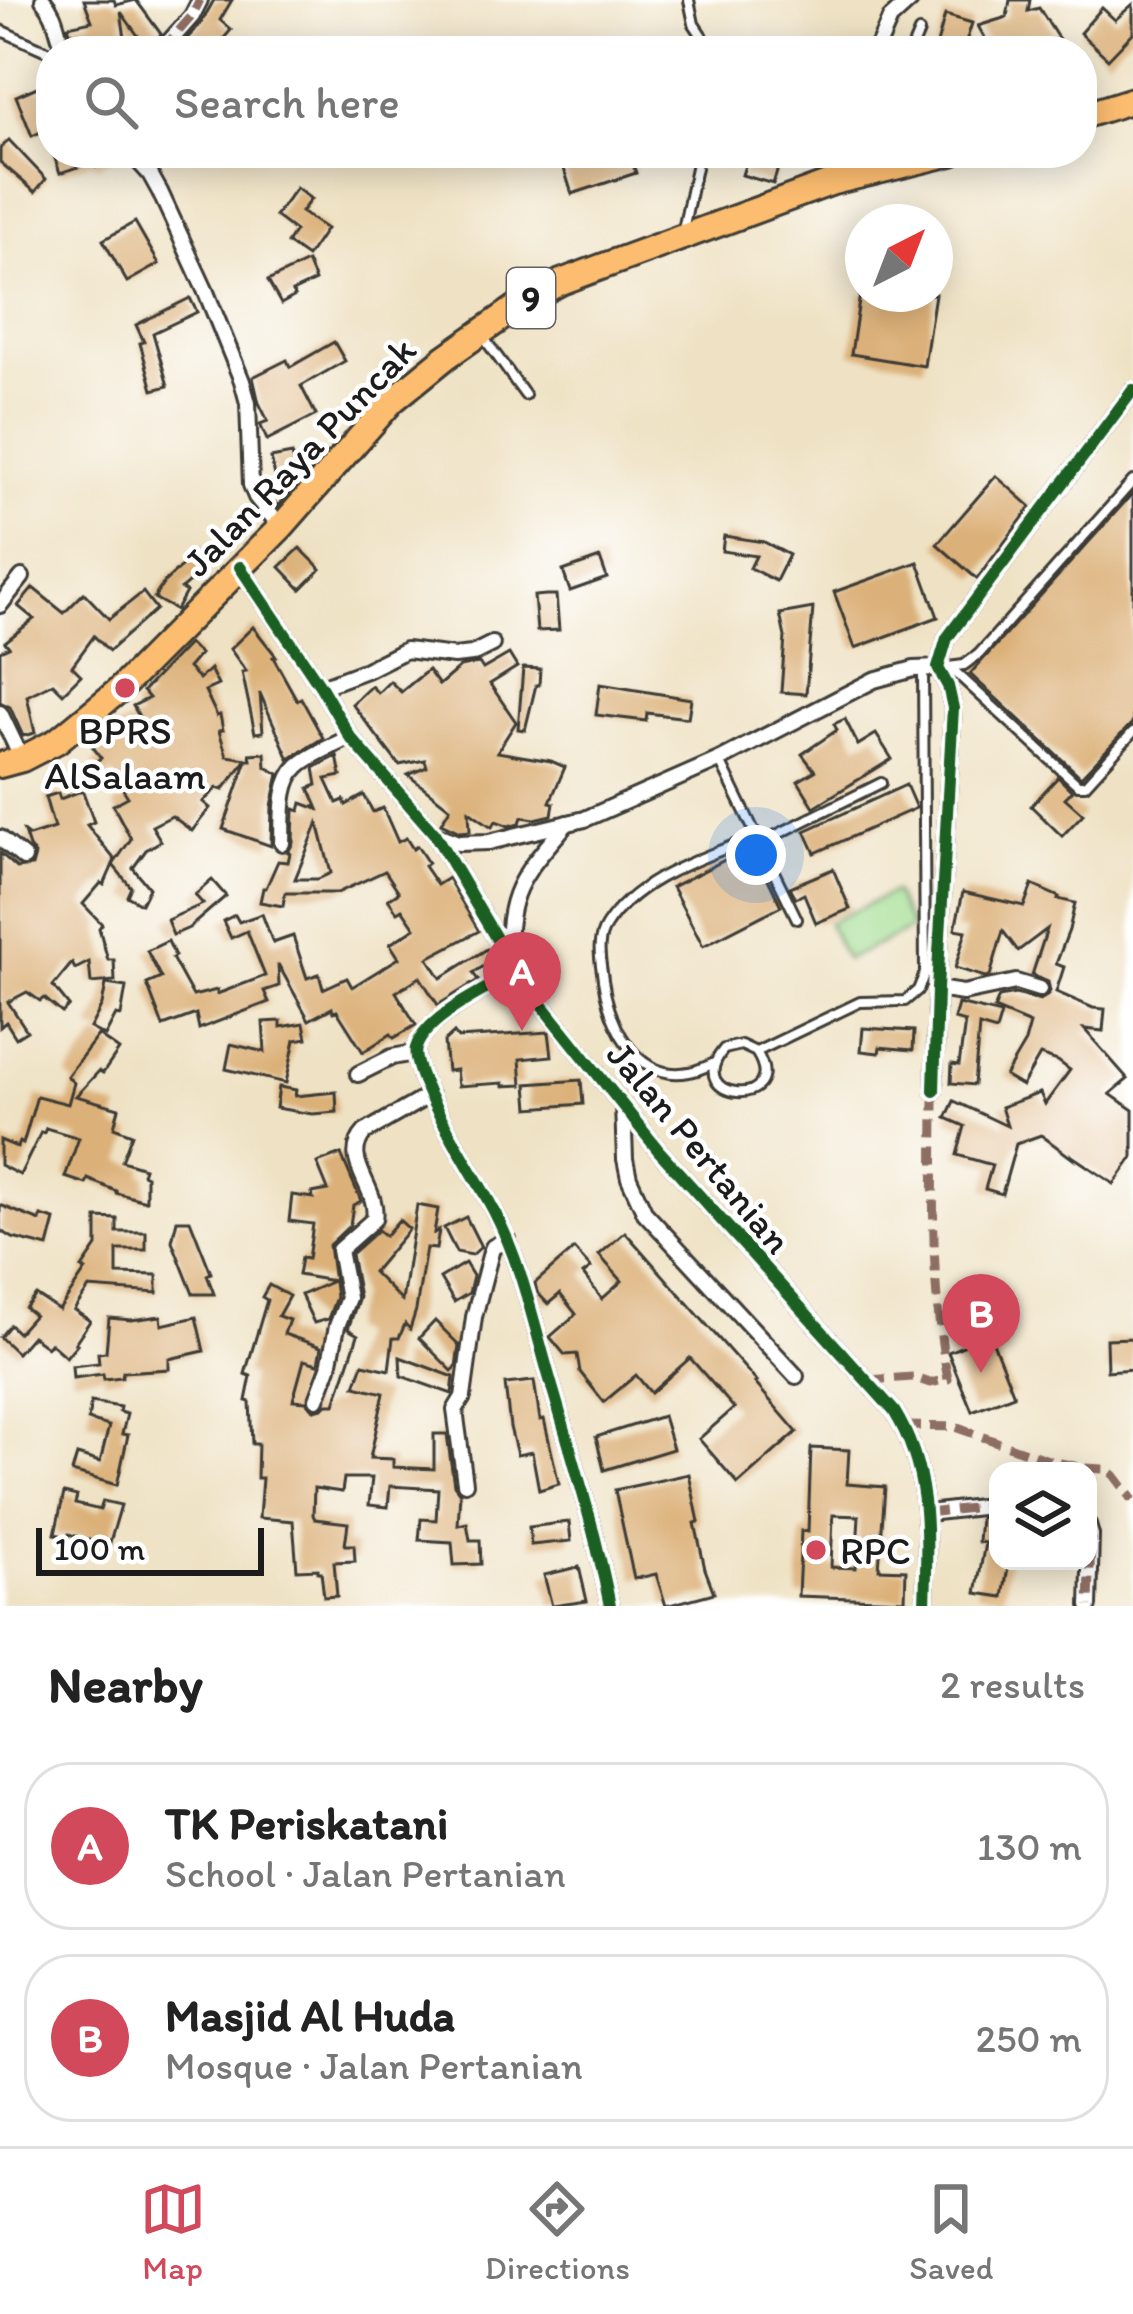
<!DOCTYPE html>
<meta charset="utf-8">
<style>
body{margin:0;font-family:Itim,sans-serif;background:#f6f6f6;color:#222}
.controls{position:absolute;right:36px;bottom:36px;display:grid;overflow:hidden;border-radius:24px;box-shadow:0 6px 30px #0003}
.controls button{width:108px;height:108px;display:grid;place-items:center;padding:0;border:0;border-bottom:3px solid #e0e0e0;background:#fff;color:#222;font:60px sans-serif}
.compass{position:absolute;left:845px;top:204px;width:108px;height:108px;border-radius:50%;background:#fff;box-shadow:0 6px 30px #0003;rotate:42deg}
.scale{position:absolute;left:36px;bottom:30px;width:228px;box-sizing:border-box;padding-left:12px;border:6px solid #1c1c1c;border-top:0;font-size:33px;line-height:42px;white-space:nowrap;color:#1c1c1c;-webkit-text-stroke:9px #fff;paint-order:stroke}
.you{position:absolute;left:756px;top:855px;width:42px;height:42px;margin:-30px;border:9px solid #fff;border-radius:50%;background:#1a73e8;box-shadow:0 0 0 18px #1a73e833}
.badge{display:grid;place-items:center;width:78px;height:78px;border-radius:50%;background:#d1495b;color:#fff;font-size:39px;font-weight:700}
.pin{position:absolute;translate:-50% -99px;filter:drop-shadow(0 3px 6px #0008)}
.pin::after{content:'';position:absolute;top:63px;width:42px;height:36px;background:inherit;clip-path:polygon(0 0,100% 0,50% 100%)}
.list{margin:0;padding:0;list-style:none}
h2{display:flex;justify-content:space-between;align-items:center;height:156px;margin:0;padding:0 48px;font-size:51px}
h2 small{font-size:39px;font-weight:400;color:#767676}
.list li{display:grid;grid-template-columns:78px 1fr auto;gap:36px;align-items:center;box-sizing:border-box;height:168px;margin:0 24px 24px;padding:0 24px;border:3px solid #e0e0e0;border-radius:48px}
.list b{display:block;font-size:45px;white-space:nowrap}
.list p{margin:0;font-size:39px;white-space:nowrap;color:#767676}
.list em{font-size:39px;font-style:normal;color:#767676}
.icon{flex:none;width:66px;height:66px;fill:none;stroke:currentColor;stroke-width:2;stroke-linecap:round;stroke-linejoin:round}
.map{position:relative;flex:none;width:1133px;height:1606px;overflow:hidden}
.search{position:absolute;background:#fff;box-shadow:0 6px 30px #0003;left:36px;right:36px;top:36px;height:132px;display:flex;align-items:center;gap:30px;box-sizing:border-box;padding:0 42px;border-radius:48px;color:#767676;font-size:45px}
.sheet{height:540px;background:#fff}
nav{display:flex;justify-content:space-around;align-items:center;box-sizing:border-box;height:168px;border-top:3px solid #e0e0e0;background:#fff;font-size:33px;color:#767676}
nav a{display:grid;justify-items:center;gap:6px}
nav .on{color:#d1495b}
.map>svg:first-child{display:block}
.green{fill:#a2dd90;stroke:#5f7c56;stroke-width:3}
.building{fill:#dcb179;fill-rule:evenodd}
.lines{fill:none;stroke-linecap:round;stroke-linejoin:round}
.service-casing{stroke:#3c3a35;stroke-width:14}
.minor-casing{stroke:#3c3a35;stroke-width:20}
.trunk-casing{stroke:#3c3a35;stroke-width:30}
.service{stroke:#fff;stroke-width:8}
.minor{stroke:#fff;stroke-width:14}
.trunk{stroke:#fcbd6f;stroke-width:24}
.quiet{stroke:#8d6e63;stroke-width:9;stroke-dasharray:18 9;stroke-linecap:butt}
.cycleway-casing{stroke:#fff;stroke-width:20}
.cycleway{stroke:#1b5e20;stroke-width:12}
.poi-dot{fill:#d1495b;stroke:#fff;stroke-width:4.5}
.labels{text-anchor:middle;stroke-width:9;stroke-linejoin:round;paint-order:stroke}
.shield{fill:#fff;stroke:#606060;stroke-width:3}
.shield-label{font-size:36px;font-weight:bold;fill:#1c1c1c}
.street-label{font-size:39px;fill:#1c1c1c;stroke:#fff}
.poi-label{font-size:39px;fill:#1c1c1c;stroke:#fff}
</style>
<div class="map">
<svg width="1133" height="1606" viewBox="0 0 1133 1606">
<rect width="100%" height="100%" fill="#fff"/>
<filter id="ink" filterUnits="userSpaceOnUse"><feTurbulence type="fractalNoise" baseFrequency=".00833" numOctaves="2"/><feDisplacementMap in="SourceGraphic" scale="24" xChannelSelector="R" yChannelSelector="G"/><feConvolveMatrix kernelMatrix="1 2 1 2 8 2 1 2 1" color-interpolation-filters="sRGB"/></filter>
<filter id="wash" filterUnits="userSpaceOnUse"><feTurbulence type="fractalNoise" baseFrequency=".004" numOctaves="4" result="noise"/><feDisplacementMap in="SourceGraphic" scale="48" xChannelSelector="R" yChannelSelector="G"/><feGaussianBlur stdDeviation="2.7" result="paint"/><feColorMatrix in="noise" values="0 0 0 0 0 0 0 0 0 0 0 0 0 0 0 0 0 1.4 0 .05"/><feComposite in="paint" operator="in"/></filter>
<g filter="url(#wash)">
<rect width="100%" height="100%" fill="#efe2c4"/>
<path class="green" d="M894 892 912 928 846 960 828 923Z"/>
<g id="blocks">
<g class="building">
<path d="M84 0H114L116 5 136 0 161 34 149 51 121 12 127 51H83L82 40 74 42 68 26 92 21Z"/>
<path d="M214 0H232L220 20 231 30 213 51H176L201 23Z"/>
<path d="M1010 0H1030L1028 11 1039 8 1066 51H992L978 26 1007 17Z"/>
<path d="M1133 4V33L1108 59 1080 33 1102 8 1115 20Z"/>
<path d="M945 15 972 23 963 51H935Z"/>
<path d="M51 85V127L32 136 16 96 37 87 39 91Z"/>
<path d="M9 140 46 179 35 192 0 162V149Z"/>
<path d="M53 153H120V155L96 167 93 162 60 173Z"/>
<path d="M559 153H629L636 173 572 194Z"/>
<path d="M749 153H783L773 184 742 175Z"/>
<path d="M296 188 311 199 301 212 326 229 307 257 287 243 295 231 275 216Z"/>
<path d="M135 222 159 264 127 282 103 240Z"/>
<path d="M307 262 315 281 292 292 295 296 281 304 268 281Z"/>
<path d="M860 294H935L924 366 851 354Z"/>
<path d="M190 298 197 312 153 333 168 386 153 390 140 343 144 342 136 325Z"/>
<path d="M334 342 345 361 301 386 316 415 267 440 260 424 268 421 259 403 253 377 287 360 290 367Z"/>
<path d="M292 454 298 480 319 455 321 456 278 506 267 493 277 485 271 458Z"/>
<path d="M996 476 1031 507 977 579 937 544Z"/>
<path d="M1133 493V722L1081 777 970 674Z"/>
<path d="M724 536 764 542 789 555 776 581 750 568 756 556 722 551Z"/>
<path d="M205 546 216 559 181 589 186 592 176 610 154 598 165 581Z"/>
<path d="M300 548 321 569 301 589 280 567Z"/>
<path d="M600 558 607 578 570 591 563 571Z"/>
<path d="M918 562 938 617 855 648 834 592Z"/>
<path d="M33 588 64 613 84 593 109 619 143 592 156 609 109 651 94 636 72 666 81 675 63 693 53 683 27 696 35 733 23 736 10 707 0 702V651L9 647 5 642 34 619 18 606Z"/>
<path d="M546 595H556L559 630 537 631 534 596Z"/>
<path d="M813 608 806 694 781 692 785 637 780 614Z"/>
<path d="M253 627 276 656 273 657 297 700 301 698 323 738 289 759 260 693 263 732 255 733 242 672 246 671 230 649Z"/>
<path d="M188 644 200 654 188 668 199 679 210 669 218 685 205 691 217 716 220 715 223 730 219 731 227 756 247 759 223 790 217 788 203 802 210 808 192 831 172 816 152 826 161 841 146 850 133 868 149 888 141 904 127 896 131 887 113 865 131 839 113 805 128 797 113 774 104 779 93 763 101 758 88 740 112 722 116 728 140 718 133 706 149 698 143 691Z"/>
<path d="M509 654 517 667 490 684 516 722 497 752 551 761 565 767 550 802 554 803 552 815 535 819 522 817 520 823 509 826 496 821 492 827 469 811 470 831 460 832 441 823 450 808 408 775 427 767 425 760 399 765 352 704 371 686 378 693 390 681 401 692 428 670 439 685 460 667 479 663 483 669Z"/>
<path d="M523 668 540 669 539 685H536L525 730 518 729Z"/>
<path d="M600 684 691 699 688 718 647 713 646 721 596 715Z"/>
<path d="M845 719 858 745 876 734 892 759 814 807 798 781 815 771 802 754 837 730 834 724Z"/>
<path d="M265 753 266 767 279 774 272 806 271 846 223 829 247 760H251L250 754Z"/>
<path d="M337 756 341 776 326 779 337 803 344 800 346 805 364 795 373 812 383 808 398 842 406 838 413 849 417 846 428 863 424 866 437 885 448 878 479 931 428 958 441 978 487 949 494 960 473 973 478 980 438 1005 420 977 396 992 416 1025 394 1038 391 1034 363 1052 337 1011 333 1012 332 1008 309 1020 278 964 279 986 264 991 269 1002 199 1029 196 1014 163 1026 147 984 161 978 147 951 168 941 175 956 172 958 193 996 217 990V994L265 976 247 931 231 938 223 921 235 915 239 922 262 914 273 943 293 936 307 978 319 974 323 989 347 978 352 987 399 958 390 944 415 928 402 909 397 912 388 899 399 892 385 871 337 893H285L283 906 260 902 263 888H266L278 861 288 862 290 853 288 852 293 843 294 809 300 811 302 803 318 809 309 788 317 785 314 768ZM318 823 331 873 318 879H295Z"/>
<path d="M1058 777 1072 791 1065 798 1083 814 1062 836 1031 806Z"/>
<path d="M906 785 916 808 815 853 805 831Z"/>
<path d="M78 792H83L94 822 87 825 115 860 104 885 101 883 83 904 102 924 99 928 108 960H114L115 981 91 983 89 962 75 969 72 963 53 986 69 1006 62 1013 44 998 40 1001 27 992 8 1002 27 1031 16 1038 6 1022 0 1027V853L17 868 32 866 35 855 29 847 24 832 29 836 54 828 45 797 58 793 60 799Z"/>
<path d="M752 846 781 906 703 946 672 887Z"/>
<path d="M833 869 850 909 816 923 804 894 796 898 790 887Z"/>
<path d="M212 880 226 896 189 928 173 935 167 920 203 904 195 895Z"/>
<path d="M1032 885 1059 897 1058 899 1075 903 1069 930 1056 964 1064 967 1056 992 1093 1008 1105 1009 1103 1031 1084 1029 1128 1079 1110 1094 1133 1110V1157L1114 1184 1072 1156 1073 1159 1041 1135 1016 1144 1002 1194 985 1189 992 1165 957 1155 965 1126 946 1118 954 1101 1007 1126 1001 1107 1040 1093 1045 1104 1070 1070 1058 1061 1040 1055 1022 1086 1005 1076 1025 1042 1030 1024 994 1009 999 997 1015 994 1040 1000 1047 996 1050 991 1048 982 1032 975 1047 929 1018 951 1003 931 990 976 985 977 955 968 966 931 955 929 963 892 1024 906Z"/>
<path d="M106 984 126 987 121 1016 116 1015 105 1036 90 1028 102 1005Z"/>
<path d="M958 1004 1001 1014 996 1031 979 1026 974 1085 951 1083 952 1064 959 1065 965 1022 954 1019Z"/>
<path d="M281 1021V1027L304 1023 307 1038 295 1040 286 1083 226 1069 231 1044 265 1052 263 1022Z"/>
<path d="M863 1028 914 1031 913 1050 880 1047 879 1053 861 1051Z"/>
<path d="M549 1032 552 1056 520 1059 522 1085 503 1086V1083L458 1086 456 1070 447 1071 444 1042 454 1033 458 1038Z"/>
<path d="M98 1035 119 1050 103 1073 99 1071 76 1096 119 1108 114 1127 132 1134 122 1161 144 1168 142 1174 146 1176V1201L116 1193V1191L88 1179 86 1184 65 1177 79 1138 46 1128 44 1133 41 1132 20 1175 0 1165V1140L17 1147 19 1142 23 1144 37 1096 68 1104 74 1083 67 1076Z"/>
<path d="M581 1080 583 1104 529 1108 527 1084Z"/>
<path d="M279 1087 296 1090 295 1096 336 1092 337 1112 312 1114 276 1108Z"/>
<path d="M341 1154 361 1201 353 1205 350 1225 329 1245 336 1297 328 1319 314 1323 301 1295 333 1281 298 1275 301 1258 308 1259 313 1224 289 1221 292 1195 313 1198 312 1193 328 1190 317 1163Z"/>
<path d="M0 1205 40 1221 41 1216 55 1220 48 1247 13 1238 0 1230Z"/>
<path d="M417 1205 438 1209 434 1233 439 1230 436 1249 426 1248 416 1310 410 1329 405 1324 399 1338H393L389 1370 363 1364 355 1386 384 1393 370 1458 393 1459V1467L434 1469V1434H447L454 1485 460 1493 458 1525 467 1523 470 1540H480L481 1564 454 1565 452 1542 419 1540 421 1519 436 1520 438 1489 390 1486 388 1507 369 1505 372 1478H344L342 1492 314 1488 313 1515 315 1519 348 1523 345 1545H354L355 1561 334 1562 337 1596 324 1597 321 1572H318V1569L297 1570 293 1521 259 1518 262 1478H257L258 1444H252L250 1402 246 1401 251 1376 245 1374 267 1300 262 1297 269 1285 289 1296 278 1316 289 1320 284 1334 321 1347 318 1364 304 1360 293 1400 306 1401 314 1410 323 1408 327 1404H335L358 1335 348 1329 359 1297 351 1254 378 1230 385 1236 399 1220 409 1229 373 1272 402 1301Z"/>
<path d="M466 1217 481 1247 472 1255 456 1252 444 1228Z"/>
<path d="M97 1218 117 1219V1232H146V1250H117V1274L157 1275V1293L89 1288 74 1310 90 1321 75 1343 77 1344 66 1357 50 1343 47 1347 32 1336 17 1353 0 1337 10 1325 18 1333 34 1315 25 1308 36 1295 59 1310 86 1270 82 1268 97 1246Z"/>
<path d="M177 1220H190L211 1273 207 1275 214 1294H193L172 1241Z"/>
<path d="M625 1232 757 1382 755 1383 797 1432 738 1484 699 1439 734 1408 690 1358 651 1393 636 1375 604 1402 580 1372 577 1354 565 1355 550 1337 576 1314 560 1294 548 1304 537 1292 535 1283 574 1249 591 1268 583 1274 602 1299 622 1281 599 1255Z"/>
<path d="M465 1263 473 1276 469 1293 454 1302 440 1278Z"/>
<path d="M161 1316 162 1325 196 1317 204 1351 169 1359V1369L123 1372 122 1377 104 1379 103 1374 73 1378 72 1366 99 1363 98 1353 106 1352 109 1318 131 1320Z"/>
<path d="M435 1321 459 1345 456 1367 452 1371 419 1338Z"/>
<path d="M990 1335 1014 1395 972 1411 948 1352Z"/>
<path d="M1133 1338V1369L1107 1371 1106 1339Z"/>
<path d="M400 1357 454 1377 452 1394 401 1376Z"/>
<path d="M534 1381 540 1420 544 1419 559 1484 539 1490 532 1452 517 1455 510 1427 505 1384Z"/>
<path d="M91 1402 120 1407 119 1412 127 1414 122 1434 128 1435 117 1485 72 1472 77 1455 100 1462 109 1426 88 1420Z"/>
<path d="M663 1416 673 1449 604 1470 596 1437Z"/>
<path d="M811 1448 849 1450 847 1484 885 1487 879 1569 906 1570 905 1600 798 1596 801 1531 808 1532ZM833 1515 859 1516 856 1568 831 1567Z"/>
<path d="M689 1474 699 1522 695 1523 705 1569 714 1593 666 1606 656 1574 634 1579 615 1490Z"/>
<path d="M64 1493 77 1496 75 1504 100 1510 103 1501 121 1505 109 1546 69 1534 68 1537 55 1534Z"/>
<path d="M998 1516V1561H1009L1003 1597 976 1593 985 1543 978 1542 980 1518Z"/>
<path d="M569 1522 571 1541 531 1545 529 1527Z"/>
<path d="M579 1567 587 1601 552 1606 544 1575Z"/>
</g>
</g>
</g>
<g filter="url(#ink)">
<use href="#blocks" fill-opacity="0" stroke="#3c3a35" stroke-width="3"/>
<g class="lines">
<g class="service-casing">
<g id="service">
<path d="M689 0 694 24 712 51"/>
<path d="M0 30 51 53"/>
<path d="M911 51 919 32"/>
<path d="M683 230 699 153"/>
<path d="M484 338 525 395"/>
<path d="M940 668 964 665 979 654 1133 481"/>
<path d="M952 669 1078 785H1085L1133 732"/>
<path d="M720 761 797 919"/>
<path d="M760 843 881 783"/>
<path d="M756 1052C793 1110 680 1102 724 1049L741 1045 756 1052 860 1002 905 1001 918 990 925 973 923 671"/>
<path d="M715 1063C707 1066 697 1071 689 1072 635 1082 609 1023 603 980 601 961 595 943 606 926 638 876 705 858 756 836"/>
</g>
</g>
<g class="minor-casing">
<g id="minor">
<path d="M43 0C59 18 55 33 66 51"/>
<path d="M161 51 192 16 200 0"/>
<path d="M876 51 890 19 911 0"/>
<path d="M131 153 150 174 160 192 206 292 242 381 248 403 251 485 256 497 281 527"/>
<path d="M833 182 841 153"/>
<path d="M240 567 321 687 350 737 434 833 516 972 659 1151 894 1411C932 1473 927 1536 925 1606"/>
<path d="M0 605 22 577"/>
<path d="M321 687 366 670 406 650 454 656 472 654 492 644"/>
<path d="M0 713 22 759"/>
<path d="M435 834 458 843 489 842 585 819 719 760 874 680 914 669 938 668"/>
<path d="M0 838 24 858"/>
<path d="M282 843C283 820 279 783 298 766 311 754 334 746 350 737"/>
<path d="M509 955C505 889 527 871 567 823"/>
<path d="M516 972C488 989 426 1016 416 1048 408 1074 480 1182 494 1211 521 1263 533 1320 549 1376 571 1452 595 1528 610 1606"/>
<path d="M937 989 963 993 1016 982 1039 989"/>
<path d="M358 1074 392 1057 414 1053"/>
<path d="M934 1091 937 989 953 708 948 686 938 668 947 638 1133 390"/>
<path d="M623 1106 625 1159 629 1178 645 1213 796 1376"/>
<path d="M317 1399 329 1367 337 1326 348 1298 339 1250 374 1219C380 1188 339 1160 365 1132L430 1095"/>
<path d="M465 1483 455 1410 463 1397 474 1317 491 1252 493 1247 508 1239"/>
<path d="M927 1513 998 1505"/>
<path d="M1088 1525 1091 1535 1089 1606"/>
</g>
</g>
<g class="trunk-casing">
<g id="trunk">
<path d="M1082 116 1133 100"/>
<path d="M0 765 22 759 57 741 118 691 281 527 392 401 446 357 527 300 561 282 601 267 833 182 952 153"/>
</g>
</g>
<use href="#service" class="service"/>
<use href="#minor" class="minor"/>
<use href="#trunk" class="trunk"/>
<g class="quiet">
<path d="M161 51 192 16 200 0"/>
<path d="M140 163 148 153"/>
<path d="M868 1380 913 1377 930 1383 948 1379C929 1284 934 1187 934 1091"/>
<path d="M903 1426 955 1427 1051 1461 1084 1468 1106 1469 1114 1475 1133 1500"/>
<path d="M927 1513 998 1505"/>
<path d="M1088 1525 1091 1535 1089 1606"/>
</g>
<g class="cycleway-casing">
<g id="cycleway">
<path d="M240 567 321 687 350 737 434 833 516 972 659 1151 894 1411C932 1473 927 1536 925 1606"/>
<path d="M516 972C488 989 426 1016 416 1048 408 1074 480 1182 494 1211 521 1263 533 1320 549 1376 571 1452 595 1528 610 1606"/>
<path d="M934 1091 937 989 953 708 948 686 938 668 947 638 1133 390"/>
</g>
</g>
<use href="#cycleway" class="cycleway"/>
</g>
</g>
<g class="poi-dot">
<circle cx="125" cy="688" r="12"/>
<circle cx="816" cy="1550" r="12"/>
</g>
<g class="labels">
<rect class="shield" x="507" y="268" width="48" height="60" rx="9"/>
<g class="shield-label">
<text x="531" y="311">9</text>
</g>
<g class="street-label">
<text transform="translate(299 456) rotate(-46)" y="14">Jalan Raya Puncak</text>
<text transform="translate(700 1147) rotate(50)" y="14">Jalan Pertanian</text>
</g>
<g class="poi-label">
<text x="125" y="744">BPRS<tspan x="125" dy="45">AlSalaam</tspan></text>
<text x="840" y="1564" text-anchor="start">RPC</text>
</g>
</g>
</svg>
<div class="controls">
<button><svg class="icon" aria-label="layers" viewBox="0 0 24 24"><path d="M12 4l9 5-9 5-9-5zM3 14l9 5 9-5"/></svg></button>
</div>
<svg class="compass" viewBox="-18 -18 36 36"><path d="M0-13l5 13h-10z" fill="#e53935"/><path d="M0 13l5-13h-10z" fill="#767676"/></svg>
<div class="scale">100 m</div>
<div class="you"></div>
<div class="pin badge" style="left:522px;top:1031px">A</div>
<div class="pin badge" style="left:981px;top:1373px">B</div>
<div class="search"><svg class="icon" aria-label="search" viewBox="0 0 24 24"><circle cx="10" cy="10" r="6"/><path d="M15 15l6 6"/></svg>Search here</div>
</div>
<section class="sheet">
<h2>Nearby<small>2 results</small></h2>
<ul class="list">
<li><span class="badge">A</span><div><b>TK Periskatani</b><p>School · Jalan Pertanian</p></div><em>130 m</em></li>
<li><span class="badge">B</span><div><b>Masjid Al Huda</b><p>Mosque · Jalan Pertanian</p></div><em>250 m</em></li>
</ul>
</section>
<nav>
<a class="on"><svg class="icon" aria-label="map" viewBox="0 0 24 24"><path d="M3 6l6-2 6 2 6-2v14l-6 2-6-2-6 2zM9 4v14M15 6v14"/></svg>Map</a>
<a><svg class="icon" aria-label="directions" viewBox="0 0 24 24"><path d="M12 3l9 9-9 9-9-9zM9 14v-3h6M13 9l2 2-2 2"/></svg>Directions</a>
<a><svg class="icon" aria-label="saved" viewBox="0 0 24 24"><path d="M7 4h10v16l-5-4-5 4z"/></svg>Saved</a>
</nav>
